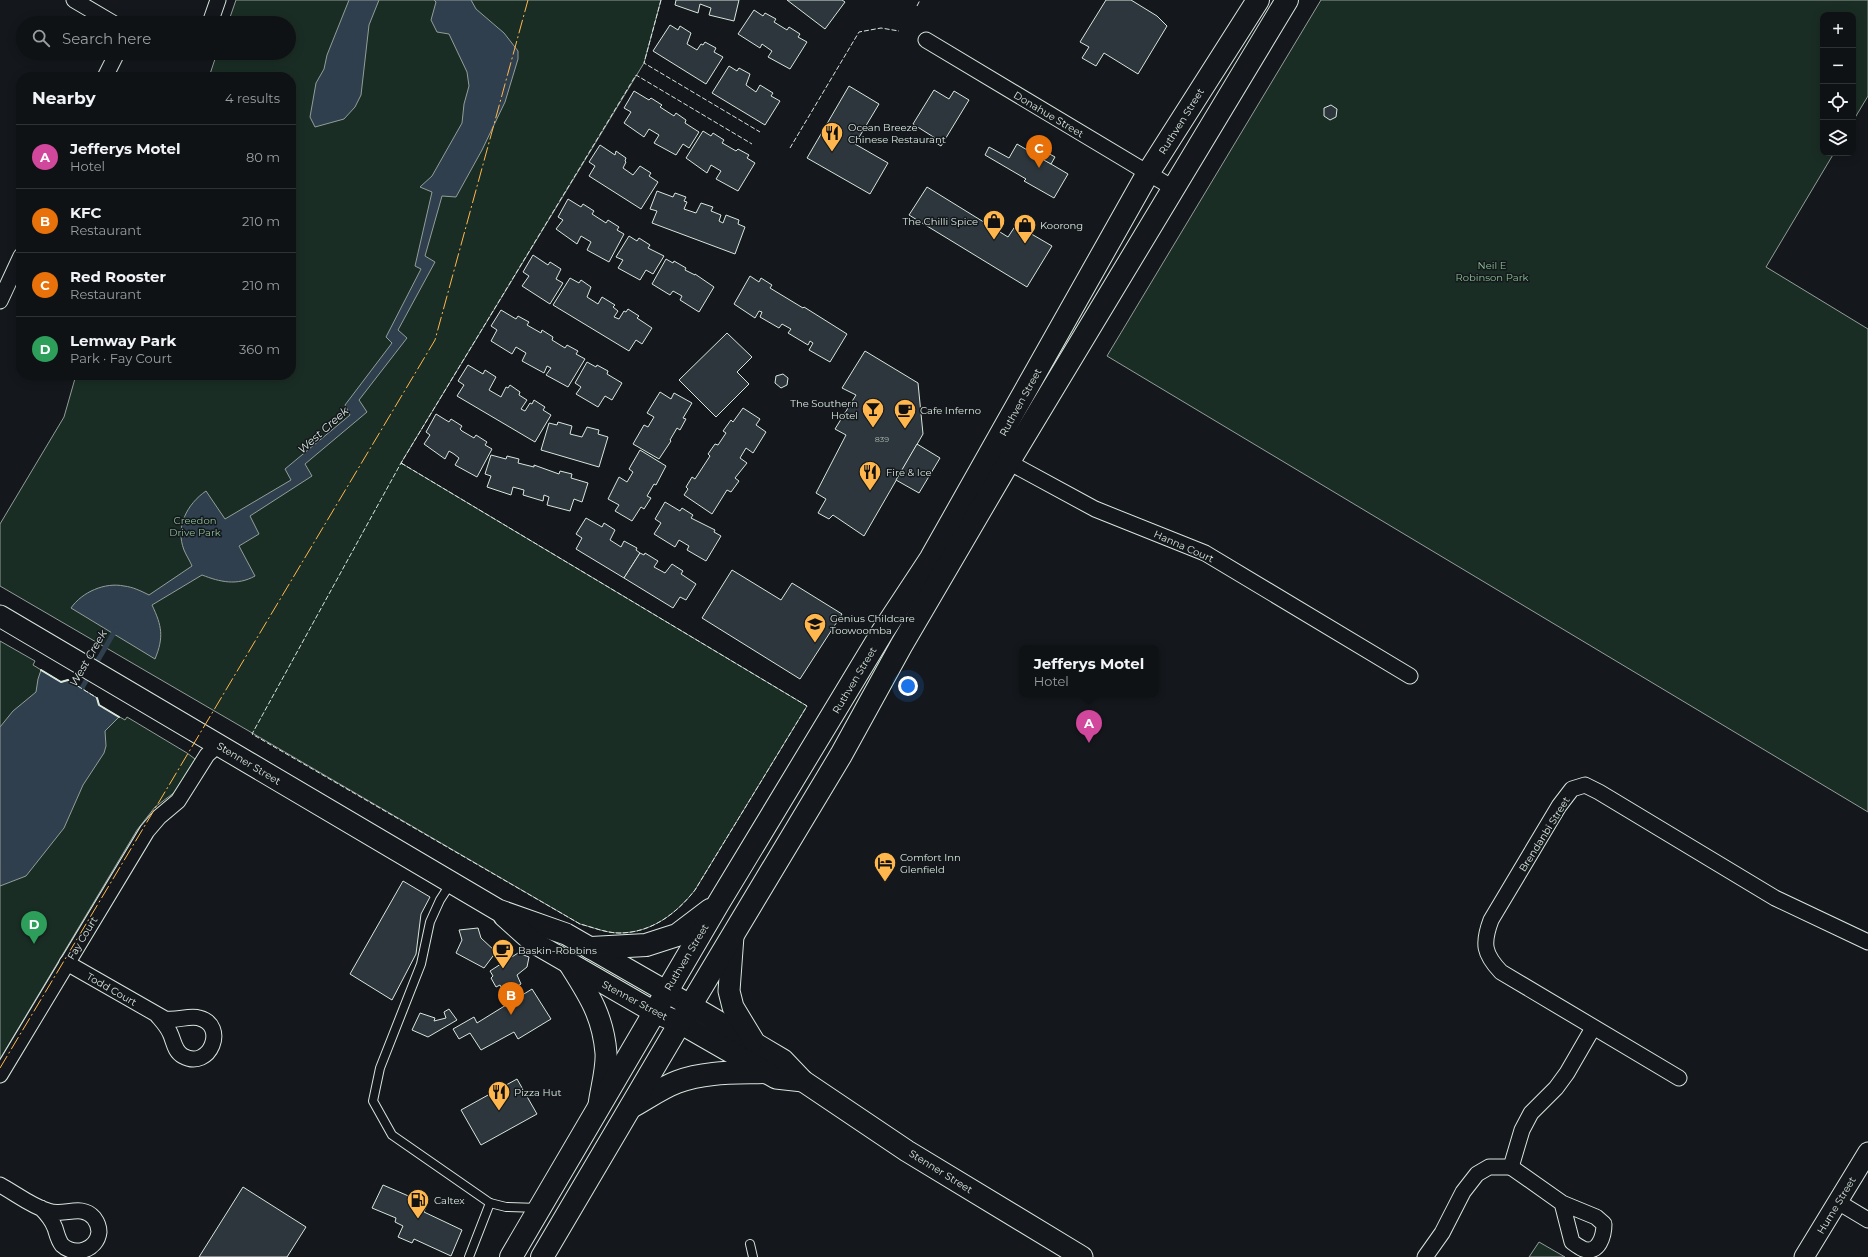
<!DOCTYPE html>
<meta charset="utf-8">
<style>
body{margin:0;font-family:Montserrat,sans-serif;background:#181b1e;color:#f1f3f6}
.controls{position:absolute;right:12px;top:12px;display:grid;overflow:hidden;border-radius:8px;box-shadow:0 2px 10px #0003}
.controls button{width:36px;height:36px;display:grid;place-items:center;padding:0;border:0;border-bottom:1px solid #2f3234;background:#0f1215;color:#f1f3f6;font:20px sans-serif}
.you{position:absolute;left:908px;top:686px;width:14px;height:14px;margin:-10px;border:3px solid #fff;border-radius:50%;background:#1a73e8;box-shadow:0 0 0 6px #1a73e833}
.badge{display:grid;place-items:center;width:26px;height:26px;border-radius:50%;background:#2563eb;color:#fff;font-size:13px;font-weight:700}
.pin{position:absolute;translate:-50% -33px;filter:drop-shadow(0 1px 2px #0008)}
.pin::after{content:'';position:absolute;top:21px;width:14px;height:12px;background:inherit;clip-path:polygon(0 0,100% 0,50% 100%)}
.popup{position:absolute;left:1019px;top:645px;width:140px;height:52px;box-sizing:border-box;display:grid;place-content:center;border-radius:8px;background:#0f1215;filter:drop-shadow(0 1px 3px #0005);font-size:13px;white-space:nowrap;color:#9b9ea0}
.popup b{font-size:15px;color:#f1f3f6}
.popup::after{content:'';position:absolute;left:50%;top:100%;margin-left:-8px;border:8px solid transparent;border-top-color:#0f1215}
.list{margin:0;padding:0;list-style:none}
h2{display:flex;justify-content:space-between;align-items:center;height:52px;margin:0;padding:0 16px;font-size:17px}
h2 small{font-size:13px;font-weight:400;color:#9b9ea0}
.list li{display:grid;grid-template-columns:26px 1fr auto;gap:12px;align-items:center;box-sizing:border-box;height:64px;padding:0 16px;border-top:1px solid #2f3234}
.list b{display:block;font-size:15px;white-space:nowrap}
.list p{margin:0;font-size:13px;white-space:nowrap;color:#9b9ea0}
.list em{font-size:13px;font-style:normal;color:#9b9ea0}
.icon{flex:none;width:22px;height:22px;fill:none;stroke:currentColor;stroke-width:2;stroke-linecap:round;stroke-linejoin:round}
.map{position:relative;flex:none;width:1868px;height:1257px;overflow:hidden}
.search{position:absolute;background:#0f1215;box-shadow:0 2px 10px #0003;left:16px;top:16px;width:280px;height:44px;display:flex;align-items:center;gap:10px;box-sizing:border-box;padding:0 14px;border-radius:22px;color:#9b9ea0;font-size:15px}
.panel{position:absolute;background:#0f1215;box-shadow:0 2px 10px #0003;left:16px;top:72px;width:280px;height:308px;border-radius:16px}
.map>svg:first-child{display:block}
.green{fill:#1a2d24;stroke:#939e99}
.water{fill:#2f3f4d;stroke:#939e99}
.lines{fill:none;stroke-linecap:round;stroke-linejoin:round}
.stream{stroke:#2f3f4d;stroke-width:5}
.building{fill:#2c363c;stroke:#d8e6dc}
.service-casing{stroke:#d8e6dc;stroke-width:10}
.minor-casing{stroke:#d8e6dc;stroke-width:17}
.tertiary-casing{stroke:#d8e6dc;stroke-width:21}
.secondary-casing{stroke:#d8e6dc;stroke-width:23}
.trunk-casing{stroke:#d8e6dc;stroke-width:24}
.service{stroke:#14181c;stroke-width:8}
.minor{stroke:#14181c;stroke-width:15}
.tertiary{stroke:#14181c;stroke-width:19}
.secondary{stroke:#14181c;stroke-width:21}
.trunk{stroke:#14181c;stroke-width:22}
.fence{stroke:#d8e6dc;stroke-width:1;stroke-dasharray:5 2;stroke-linecap:butt}
.wall{stroke:#d8e6dc;stroke-width:2}
.power{stroke:#ffb74d;stroke-width:1;stroke-dasharray:14 3 2 3;stroke-linecap:butt}
.labels{text-anchor:middle;stroke-width:3;stroke-linejoin:round;paint-order:stroke}
.number-label{font-size:8px;fill:#adbab4}
.street-label{font-size:10px;fill:#d8e6dc;stroke:#14181c}
.poi-label{font-size:10px;fill:#d8e6dc;stroke:#14181c;text-anchor:start}
.park-label{font-size:10px;fill:#8ac095;stroke:#14181c}
.water-label{font-size:11px;font-style:italic;fill:#d8e6dc;stroke:#14181c}
</style>
<div class="map">
<svg width="1868" height="1257" viewBox="0 0 1868 1257">
<rect width="100%" height="100%" fill="#14181c"/>
<g class="green">
<path d="M236 0H661L644 63 401 463 807 706 695 890C676 914 651 933 619 933 606 933 592 927 580 924L0 586V524L64 417 76 375H291V77H209L217 53H289V23H228Z"/>
<path d="M1321 0H1868V96L1853 121V15H1823V153H1834L1766 267 1868 329V812L1107 356Z"/>
<path d="M0 641 35 661 33 665 61 682 68 680 97 698 99 705 125 720 127 717 187 753 195 759V764L179 789 155 807 137 830 0 1059Z"/>
<path d="M1539 1242 1565 1257H1529Z"/>
</g>
<g class="water">
<path d="M349 0H379L369 25 361 95 355 107 344 119 315 127 310 117 316 83 324 69 327 55Z"/>
<path d="M434 0H471L476 9 504 33 518 51V59L505 102 482 150 456 197 442 196 425 256 435 262 398 330 407 338 359 400 367 412 305 464 312 476 250 516 259 534 239 546 255 576C237 586 220 582 202 575L152 605C162 626 164 637 155 659L71 608C82 592 105 582 124 586 133 587 141 591 149 595L192 566C190 561 186 555 184 550 175 527 187 504 206 491L225 519 291 480 285 469 350 415 345 405 392 343 386 337 421 269 415 266 432 192 420 187 432 176 462 123 464 104 469 86 467 72 449 34 437 32 431 20 436 2Z"/>
<path d="M41 670 61 682 68 680 97 698 99 705 119 717 105 731 106 746 104 753 83 785 64 828 26 876 0 886V727L13 711 36 692 38 679Z"/>
</g>
<g class="lines">
<g class="stream">
<path d="M94 667 116 629"/>
<path d="M79 693 90 674"/>
</g>
</g>
<g class="building">
<path d="M676 0H739L734 21 709 15 711 8 700 4 698 13 675 5Z"/>
<path d="M787 0H842L845 2 825 29Z"/>
<path d="M1106 0H1131L1157 16 1167 26 1138 74 1104 53 1096 66 1082 58 1089 47 1080 42Z"/>
<path d="M754 10 763 16 765 13 776 19 774 22 787 30 789 27 800 34 798 37 807 42 790 69 768 57 772 51 762 44 760 48 738 34Z"/>
<path d="M670 25 678 30 680 26 691 33 687 44 697 50 701 44 703 45 705 42 716 48 714 52 723 57 706 84 653 51Z"/>
<path d="M729 66 737 71 739 68 750 74 746 85 756 92 760 85 773 93 771 96 780 101 765 125 712 93Z"/>
<path d="M849 86 879 104 855 144 888 163 870 194 807 158Z"/>
<path d="M934 90 949 99 954 91 969 100 941 146 933 141 935 138 913 124Z"/>
<path d="M634 91 649 100 651 98 662 105 660 107 674 116 676 113 686 120 685 123 699 132 689 148 683 144 676 155 654 143 659 135 649 129 644 137 624 123 631 112 624 108Z"/>
<path d="M1331 105 1337 109 1336 117 1330 120 1324 116V108Z"/>
<path d="M703 131 711 136 713 133 724 140 722 143 724 144 736 151 738 149 749 155 747 158 755 163 738 191 716 179 721 171 711 165 707 173 686 158Z"/>
<path d="M1017 144 1068 174 1054 198 1024 181 1026 179 985 155 989 147 1009 158Z"/>
<path d="M600 145 615 155 616 151 626 158 625 161 626 162 623 168 633 175 640 166 651 173 649 176 658 182 641 209 589 176 595 166 589 162Z"/>
<path d="M1046 152 1055 157 1051 164 1042 159Z"/>
<path d="M927 187 1008 237 1016 225 1052 246 1027 287 909 215Z"/>
<path d="M657 191 673 197 675 193 686 197 684 201 687 202 684 209 696 213 701 203 713 207 711 211 721 215 719 221 723 223 726 215 739 220 738 224 745 227 735 254 652 223 657 211 650 209Z"/>
<path d="M568 199 581 207 583 204 594 211 592 214 606 223 608 220 619 227 617 230 624 234 609 262 587 250 591 242 581 236 577 244 556 229 563 220 558 217Z"/>
<path d="M629 236 637 241 639 238 650 245 648 248 664 256 653 274 646 270 640 280 618 268 623 260 616 257Z"/>
<path d="M533 255 548 265 550 262 561 269 556 279 563 283 550 304 522 286 529 276 523 272Z"/>
<path d="M666 259 673 263 674 261 686 268 685 270 695 275V274L714 287 699 312 680 300 682 296 673 291 670 295 652 284Z"/>
<path d="M750 276 759 282 761 278 772 285 770 288 803 308 804 307 847 334 830 362 809 350 813 343 810 341 808 345 788 333 791 329 782 324 779 328 760 317 762 312 759 311 755 318 734 304Z"/>
<path d="M570 278 579 283 581 280 591 287 587 297 598 304 602 297 615 305 613 307 618 311 614 317 619 319 624 311 626 312 628 309 639 316 637 318 652 328 642 344 636 340 629 351 553 305Z"/>
<path d="M501 310 516 319 518 316 529 322 527 325 541 333 542 330 553 337 552 340 565 348 567 345 578 351 576 354 585 359 568 387 546 375 551 368 547 366 544 373 522 361 526 353 516 347 512 354 491 341 497 330 491 326Z"/>
<path d="M727 333 752 357 737 372 749 384 716 417 679 380Z"/>
<path d="M865 351 918 383 923 434 864 536 833 515 829 519 818 513 826 499 816 493 846 435 835 429 856 395 842 388Z"/>
<path d="M587 362 596 367 597 365 608 371 607 374 622 383 612 400 605 396 598 407 576 394 581 387 575 383Z"/>
<path d="M468 365 483 374 485 370 496 377 489 390 501 397 506 387 508 388 510 385 520 392 519 395 527 400 521 409 525 411 530 403 532 404 534 400 545 407 543 410 551 415 535 442 457 396 464 385 458 381Z"/>
<path d="M783 374 788 378 787 385 781 388 775 383 776 376Z"/>
<path d="M660 392 671 399 674 393 692 403 683 418 686 419 680 430 677 428 670 440 671 441 659 459 633 444 644 425 648 427 654 417 647 413Z"/>
<path d="M743 408 760 419 756 425 766 432 753 453 746 448 740 458 747 463 735 478 739 481 731 492 727 490 712 514 684 495 688 489 686 487 692 477 695 479 710 456 708 454 715 444 718 445 726 433 723 431 731 420 733 422Z"/>
<path d="M436 414 449 422 451 419 462 426 460 429 462 431 474 438 476 435 487 442 485 445 492 449 477 477 455 465 459 458 454 454 449 451 445 459 424 444 430 435 426 432Z"/>
<path d="M558 422 572 426 570 434 582 437 587 427 599 430 598 434 608 437 599 467 541 450 549 423 557 425Z"/>
<path d="M917 444 940 458 919 493 896 480Z"/>
<path d="M640 450 666 466 656 485 654 484 647 496 651 498 644 509 641 507 632 521 615 511 619 505 608 499 619 477 627 482 633 472 629 469Z"/>
<path d="M491 455 506 459 507 456 519 459 518 463 534 467V465L559 474 560 471 572 474 571 478 588 483 582 502 574 499 570 511 547 505 549 497 544 495 543 501 523 495 524 490 513 487 511 495 487 487 491 476 485 474Z"/>
<path d="M665 502 680 511 682 508 693 515 691 518 715 530 714 532 721 536 706 561 687 550 689 546 679 540 675 547 654 534 661 523 655 519Z"/>
<path d="M586 518 602 527 604 523 615 530 610 540 621 547 624 541 637 548 636 550 640 553 624 578 576 549 582 538 576 534Z"/>
<path d="M640 553 644 555 645 553 658 561 654 567 665 573 672 564 683 571 681 574 696 584 686 600 680 597 673 608 624 578Z"/>
<path d="M732 570 781 600 792 583 842 614 800 679 702 618Z"/>
<path d="M403 881 430 897 421 914 416 954 392 1000 350 974Z"/>
<path d="M478 928 481 938 496 952 484 968 456 953 462 940 459 930Z"/>
<path d="M518 953 529 957 527 967 517 975 521 984 505 994 500 985 496 987 491 978 493 976 490 971Z"/>
<path d="M532 989 551 1019 518 1039 514 1032 481 1050 470 1033 459 1039 453 1029 474 1017 477 1023Z"/>
<path d="M449 1009 457 1020 428 1037 412 1030 420 1013 435 1018 434 1021 446 1018 444 1012Z"/>
<path d="M517 1079 537 1114 481 1145 461 1110Z"/>
<path d="M383 1185 427 1204 424 1212 462 1230 451 1256 414 1239 412 1243 398 1237 403 1226 395 1222 396 1218 372 1208Z"/>
<path d="M243 1187 306 1227 287 1257H199Z"/>
</g>
<g class="lines">
<g class="service-casing">
<g id="service">
<path d="M451 883 440 900 430 922 421 964 380 1068 373 1101 392 1135 490 1203 506 1207 539 1208"/>
<path d="M750 1244 753 1257"/>
<path d="M469 1257 490 1203"/>
</g>
</g>
<g class="minor-casing">
<g id="minor">
<path d="M74 0 113 23"/>
<path d="M210 23 218 0"/>
<path d="M926 40 1173 188"/>
<path d="M105 77 117 53"/>
<path d="M0 301 21 256"/>
<path d="M1001 458 1095 509 1205 553 1410 676"/>
<path d="M67 963 165 1019C177 1021 190 1015 199 1018 228 1025 210 1071 183 1056 174 1051 174 1041 170 1033 167 1026 162 1021 157 1015"/>
<path d="M0 1075 147 831 159 817 178 801 207 755 218 745"/>
<path d="M1679 1078 1501 972C1484 954 1482 944 1491 920L1559 806 1572 789 1585 785 1599 792 1775 898 1868 942"/>
<path d="M1511 1167 1562 1203 1596 1217 1604 1224C1604 1235 1599 1255 1583 1249 1579 1247 1575 1244 1572 1242L1562 1203"/>
<path d="M0 1185C15 1193 31 1206 48 1211 64 1217 81 1203 94 1218 97 1222 99 1227 99 1232 97 1250 75 1257 62 1245 58 1240 57 1234 55 1228 52 1220 47 1214 41 1208"/>
<path d="M1838 1202 1868 1220"/>
<path d="M1425 1257 1442 1233 1463 1192 1477 1174 1489 1167H1511L1522 1130 1531 1113 1556 1088 1567 1073 1593 1028"/>
</g>
</g>
<g class="tertiary-casing">
<path id="tertiary" d="M1804 1257 1868 1152"/>
</g>
<g class="secondary-casing">
<g id="secondary">
<path d="M0 616 498 910 566 934 707 1015 783 1060 803 1081 907 1151 1082 1257"/>
<path d="M504 916 533 942 654 1012 680 1023 776 1078 803 1081"/>
<path d="M733 936 729 991 733 1007 753 1040"/>
<path d="M570 965C589 995 603 1016 606 1053 607 1069 601 1089 599 1105"/>
</g>
</g>
<g class="trunk-casing">
<g id="trunk">
<path d="M591 948 646 945 677 935 710 910"/>
<path d="M631 1107C646 1099 661 1088 677 1082 706 1071 737 1073 767 1072"/>
<path d="M511 1257 718 904 883 631 931 558 1148 173 1258 0"/>
<path d="M542 1257 680 1023 841 755 901 646 1008 463 1287 0"/>
</g>
</g>
<use href="#service" class="service"/>
<use href="#minor" class="minor"/>
<use href="#tertiary" class="tertiary"/>
<use href="#secondary" class="secondary"/>
<use href="#trunk" class="trunk"/>
<g class="fence">
<path d="M661 0 644 63 760 132"/>
<path d="M917 6 920 0"/>
<path d="M790 148 859 32 881 28 899 31"/>
<path d="M401 463 807 706 695 890C676 914 651 933 619 933 606 933 592 927 580 924L252 734Z"/>
<path d="M403 464 401 463 636 75 752 144"/>
<path d="M41 670 61 682 68 680 97 698 99 705 119 717"/>
</g>
<g class="wall">
<path d="M41 670 61 682 68 680"/>
<path d="M97 698 99 705 119 717"/>
</g>
<path class="power" d="M0 1068 435 340 528 0"/>
</g>
<defs>
<g id="restaurant-pin" transform="scale(1.15)"><path d="M0 17L-7.5 6A9.5 9.5 0 1 1 7.5 6Z" fill="#ffb74d" stroke="#14181c"/><path d="M-5-6h1v4h1v-4h1v4h1v-4h1v5L-1.5 .5V6h-2V.5L-5-1ZM5-6V6H3V1.5H1.5Q1.5-4 5-6Z" fill="#111"/></g>
<g id="shop-pin" transform="scale(1.15)"><path d="M0 17L-7.5 6A9.5 9.5 0 1 1 7.5 6Z" fill="#ffb74d" stroke="#14181c"/><path d="M-5-2.5h2.3a2.7 3.5 0 0 1 5.4 0H5L5.5 6h-11ZM-1.5-2.5h3a1.5 2.3 0 0 0-3 0Z" fill="#111"/></g>
<g id="bar-pin" transform="scale(1.15)"><path d="M0 17L-7.5 6A9.5 9.5 0 1 1 7.5 6Z" fill="#ffb74d" stroke="#14181c"/><path d="M-6-5H6L.8 .8V4.5H3.5V6h-7V4.5H-.8V.8Z" fill="#111"/></g>
<g id="cafe-pin" transform="scale(1.15)"><path d="M0 17L-7.5 6A9.5 9.5 0 1 1 7.5 6Z" fill="#ffb74d" stroke="#14181c"/><path d="M-5.5-4.5H6V0H3Q3 3.5 0 3.5H-2.5Q-5.5 3.5-5.5 0ZM3-3.2v2h1.7v-2ZM-6 4.5H4V6H-6Z" fill="#111"/></g>
<g id="school-pin" transform="scale(1.15)"><path d="M0 17L-7.5 6A9.5 9.5 0 1 1 7.5 6Z" fill="#ffb74d" stroke="#14181c"/><path d="M0-5L7-2L0 1L-7-2ZM-4 1L0 2.5L4 1V4Q0 6-4 4Z" fill="#111"/></g>
<g id="hotel-pin" transform="scale(1.15)"><path d="M0 17L-7.5 6A9.5 9.5 0 1 1 7.5 6Z" fill="#ffb74d" stroke="#14181c"/><path d="M-6-4.5h1.5V1H6V5H4.5V3h-9V5H-6ZM-4 0a1.8 1.8 0 1 1 3.6 0ZM.5 0V-2.5h3Q6-2.5 6 0Z" fill="#111"/></g>
<g id="fuel-pin" transform="scale(1.15)"><path d="M0 17L-7.5 6A9.5 9.5 0 1 1 7.5 6Z" fill="#ffb74d" stroke="#14181c"/><path d="M-5.5-6h7V0h2V4h1.3V-2.5L3-4.5l.8-.8L6-3V5H2.5V1h-1V6h-7ZM-4.2-4.7v3.2H.2V-4.7Z" fill="#111"/></g>
</defs>
<g fill-rule="evenodd">
<use href="#restaurant-pin" x="832" y="133"/>
<use href="#shop-pin" x="994" y="221"/>
<use href="#shop-pin" x="1025" y="225"/>
<use href="#bar-pin" x="873" y="409"/>
<use href="#cafe-pin" x="905" y="410"/>
<use href="#restaurant-pin" x="870" y="472"/>
<use href="#school-pin" x="815" y="624"/>
<use href="#hotel-pin" x="885" y="863"/>
<use href="#cafe-pin" x="503" y="950"/>
<use href="#restaurant-pin" x="499" y="1092"/>
<use href="#fuel-pin" x="418" y="1200"/>
</g>
<g class="labels">
<g class="number-label">
<text x="882" y="442">839</text>
</g>
<g class="street-label">
<text transform="translate(1049 114) rotate(31)" y="4">Donahue Street</text>
<text transform="translate(1181 121) rotate(-58)" y="4">Ruthven Street</text>
<text transform="translate(1020 402) rotate(-61)" y="4">Ruthven Street</text>
<text transform="translate(1184 546) rotate(24)" y="4">Hanna Court</text>
<text transform="translate(854 680) rotate(-59)" y="4">Ruthven Street</text>
<text transform="translate(249 763) rotate(31)" y="4">Stenner Street</text>
<text transform="translate(1544 834) rotate(-58)" y="4">Brendanbi Street</text>
<text transform="translate(82 938) rotate(-59)" y="4">Fay Court</text>
<text transform="translate(686 957) rotate(-59)" y="4">Ruthven Street</text>
<text transform="translate(112 989) rotate(30)" y="4">Todd Court</text>
<text transform="translate(635 1000) rotate(28)" y="4">Stenner Street</text>
<text transform="translate(941 1171) rotate(32)" y="4">Stenner Street</text>
<text transform="translate(1836 1205) rotate(-59)" y="4">Hume Street</text>
</g>
<g class="poi-label">
<text x="848" y="131">Ocean Breeze<tspan x="848" dy="12">Chinese Restaurant</tspan></text>
<text x="978" y="225" text-anchor="end">The Chilli Spice</text>
<text x="1040" y="229">Koorong</text>
<text x="858" y="407" text-anchor="end">The Southern<tspan x="858" dy="12">Hotel</tspan></text>
<text x="920" y="414">Cafe Inferno</text>
<text x="886" y="476">Fire &amp; Ice</text>
<text x="830" y="622">Genius Childcare<tspan x="830" dy="12">Toowoomba</tspan></text>
<text x="900" y="861">Comfort Inn<tspan x="900" dy="12">Glenfield</tspan></text>
<text x="518" y="954">Baskin-Robbins</text>
<text x="514" y="1096">Pizza Hut</text>
<text x="434" y="1204">Caltex</text>
</g>
<g class="park-label">
<text x="1492" y="269">Neil E<tspan x="1492" dy="12">Robinson Park</tspan></text>
<text x="195" y="524">Creedon<tspan x="195" dy="12">Drive Park</tspan></text>
</g>
<g class="water-label">
<text transform="translate(323 430) rotate(-42)" y="4">West Creek</text>
<text transform="translate(88 658) rotate(-60)" y="4">West Creek</text>
</g>
</g>
</svg>
<div class="controls">
<button>+</button>
<button>−</button>
<button><svg class="icon" aria-label="locate" viewBox="0 0 24 24"><circle cx="12" cy="12" r="6"/><path d="M12 2v4M12 18v4M2 12h4M18 12h4"/></svg></button>
<button><svg class="icon" aria-label="layers" viewBox="0 0 24 24"><path d="M12 4l9 5-9 5-9-5zM3 14l9 5 9-5"/></svg></button>
</div>
<div class="you"></div>
<div class="pin badge" style="left:1089px;top:743px;background:#d1479c">A</div>
<div class="popup"><b>Jefferys Motel</b>Hotel</div>
<div class="pin badge" style="left:511px;top:1015px;background:#e8710a">B</div>
<div class="pin badge" style="left:1039px;top:168px;background:#e8710a">C</div>
<div class="pin badge" style="left:34px;top:944px;background:#2e9e5b">D</div>
<div class="search"><svg class="icon" aria-label="search" viewBox="0 0 24 24"><circle cx="10" cy="10" r="6"/><path d="M15 15l6 6"/></svg>Search here</div>
<section class="panel">
<h2>Nearby<small>4 results</small></h2>
<ul class="list">
<li><span class="badge" style="background:#d1479c">A</span><div><b>Jefferys Motel</b><p>Hotel</p></div><em>80 m</em></li>
<li><span class="badge" style="background:#e8710a">B</span><div><b>KFC</b><p>Restaurant</p></div><em>210 m</em></li>
<li><span class="badge" style="background:#e8710a">C</span><div><b>Red Rooster</b><p>Restaurant</p></div><em>210 m</em></li>
<li><span class="badge" style="background:#2e9e5b">D</span><div><b>Lemway Park</b><p>Park · Fay Court</p></div><em>360 m</em></li>
</ul>
</section>
</div>
